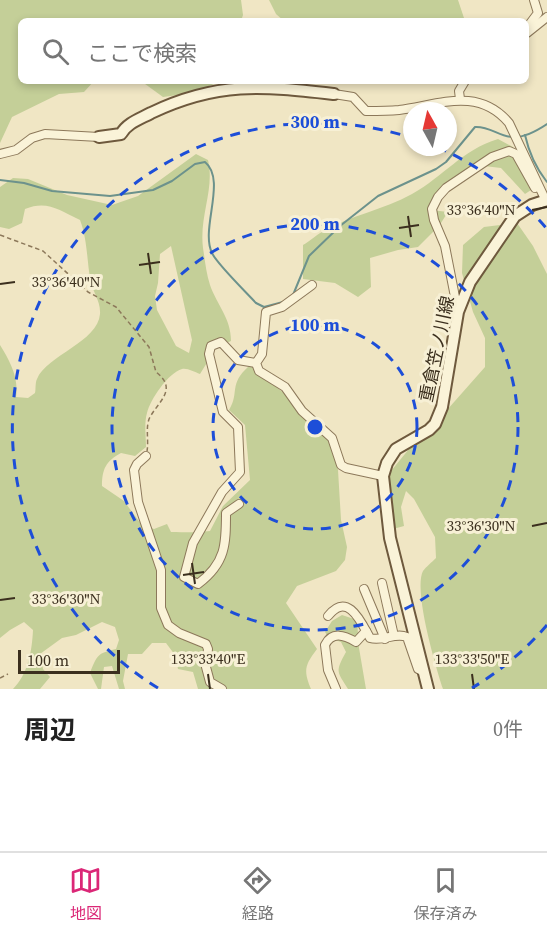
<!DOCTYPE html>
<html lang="ja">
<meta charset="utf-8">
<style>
body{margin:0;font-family:"Source Serif 4","Noto Sans JP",serif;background:#f6f6f6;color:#222}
.compass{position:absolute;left:403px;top:102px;width:54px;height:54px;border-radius:50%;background:#fff;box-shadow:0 3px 9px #0003;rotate:352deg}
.scale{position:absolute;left:18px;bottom:15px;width:102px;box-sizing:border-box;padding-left:6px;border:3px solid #3b2f1e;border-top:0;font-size:16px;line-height:21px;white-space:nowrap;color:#3b2f1e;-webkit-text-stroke:4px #f7f0d5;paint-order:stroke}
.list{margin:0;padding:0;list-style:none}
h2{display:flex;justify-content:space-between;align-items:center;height:78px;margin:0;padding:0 24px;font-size:26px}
h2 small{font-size:20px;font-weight:400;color:#767676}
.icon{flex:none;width:33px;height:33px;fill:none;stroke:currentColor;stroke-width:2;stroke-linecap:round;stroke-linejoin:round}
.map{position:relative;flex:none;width:547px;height:689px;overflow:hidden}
.search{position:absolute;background:#fff;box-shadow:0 3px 9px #0003;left:18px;right:18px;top:18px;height:66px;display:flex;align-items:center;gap:15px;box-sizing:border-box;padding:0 21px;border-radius:9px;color:#767676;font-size:22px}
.sheet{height:162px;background:#fff}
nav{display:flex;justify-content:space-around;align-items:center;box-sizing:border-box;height:84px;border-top:2px solid #e0e0e0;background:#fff;font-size:16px;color:#767676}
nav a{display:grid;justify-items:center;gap:3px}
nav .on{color:#db2777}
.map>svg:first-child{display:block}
.green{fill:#c4cf98;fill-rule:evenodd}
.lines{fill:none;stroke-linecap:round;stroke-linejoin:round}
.stream{stroke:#6c928c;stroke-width:2}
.street-casing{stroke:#8c785a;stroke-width:10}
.secondary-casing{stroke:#6e593d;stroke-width:14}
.path{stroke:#8c785a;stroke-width:1.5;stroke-dasharray:4.5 3;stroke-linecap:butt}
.street{stroke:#faf3d8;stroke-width:8}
.secondary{stroke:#faf3d8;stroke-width:10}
.ticks{fill:none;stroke:#3b2f1e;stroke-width:2}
.ring{fill:none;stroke:#1d4ed8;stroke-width:3;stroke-dasharray:10 8}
.labels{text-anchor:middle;stroke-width:6;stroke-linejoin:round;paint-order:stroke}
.street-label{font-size:18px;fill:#3b2f1e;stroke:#f7f0d5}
.ticks-label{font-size:15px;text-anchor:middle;fill:#3b2f1e;stroke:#f7f0d5;stroke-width:6;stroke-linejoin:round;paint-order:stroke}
.centre{fill:#1d4ed8;stroke:#f7f0d5;stroke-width:3}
.ring-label{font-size:18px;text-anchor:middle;font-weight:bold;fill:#1d4ed8;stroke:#f7f0d5;stroke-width:6;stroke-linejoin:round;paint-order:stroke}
</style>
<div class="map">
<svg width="547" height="689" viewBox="0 0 547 689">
<rect width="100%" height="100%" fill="#f0e6c4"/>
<g class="green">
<path d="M0 0H241L243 15 241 21H21V81H94L84 92 59 94 12 117 0 143Z"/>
<path d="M269 0H458L465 21H284L276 14Z"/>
<path d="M141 81H221L192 93 163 97Z"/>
<path d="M498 139 513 147 521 162 531 190 525 194 501 168 484 166 447 186 431 210 448 212 439 226 418 247 398 250 370 258 371 287 358 297 335 283 303 279V245C310 241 316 235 322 232 350 215 384 210 412 194 444 176 462 150 498 139Z"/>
<path d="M196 154 208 160C215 189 199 216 203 248 205 260 206 273 210 285 217 305 231 318 231 341L216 348 200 374C194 372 188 368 182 369 168 373 150 400 147 413 144 423 146 437 146 447L135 456 121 453C106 461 102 469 102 486L124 501 141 524 154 529 167 524 171 532C185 532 196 533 210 531L223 506 250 480 245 425 229 410C240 392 228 385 249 366L263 369 273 384 293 401 331 442 338 470 341 520 347 547 345 560 336 571 297 586 286 603 317 649C305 665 303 670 311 689H198L193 672 178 669 175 655 166 643H152L142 654H128L123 681 125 689H119L112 666 104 667 101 689H98L90 673C97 655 98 653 116 649L119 640 115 627 102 622 76 635 62 638 40 654 43 669 50 677 40 689H13C28 674 32 651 33 630L24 622 10 630 0 638V345C10 361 19 378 16 397L28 398 35 393C36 389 35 383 37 379 47 355 98 342 100 314 101 301 92 291 90 279 87 259 87 238 80 220 59 210 47 200 25 209L22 223 9 229 0 227V187L13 178 28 179 67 195 112 205 138 196ZM171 246 192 340 189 353 176 346 157 310 155 296 158 283 160 254Z"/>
<path d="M517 223 533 246 547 274V689H443C436 668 413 590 423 571 426 567 432 562 436 558L435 537 414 499 406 491 401 507 404 526 393 529 385 499 391 471 409 449 432 435 447 410 485 367V338L473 312 462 273 463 245 484 227Z"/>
<path d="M342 615 357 620 359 648 366 689H348C337 671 335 672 346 652L341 642 329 638 325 632 332 621Z"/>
</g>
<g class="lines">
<g class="stream">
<path d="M525 135C529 153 535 167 547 182"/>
<path d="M0 180 24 183 52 191 110 196 153 190 172 181 195 164 205 162C227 180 200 229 212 253 217 264 246 292 256 303L264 307 283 302"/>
<path d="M293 295 309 256 340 226 378 196 436 169 446 162 475 127C489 126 499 136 512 137 523 138 538 130 547 124"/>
</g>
<g class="street-casing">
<g id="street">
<path d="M526 29 538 13 534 0"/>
<path d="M527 33 547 17"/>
<path d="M334 94 353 97 366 111C376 111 388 111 399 110 438 105 478 86 509 123L546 201"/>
<path d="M460 99 459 91 465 81"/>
<path d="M0 154 16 150 32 138 45 134 99 137"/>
<path d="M312 285 282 307 266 312 262 354 256 363 259 371 285 387 302 411 332 438 341 465 346 468 383 476"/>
<path d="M458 312 445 246 434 220 432 209 438 197 446 188 492 157 509 151 516 154 535 188"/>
<path d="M146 456 137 464 134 470 138 502 161 570V608L168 625 179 633 206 644 208 649 206 667 210 682 222 689"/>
<path d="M239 504 226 513C226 544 226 563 198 584L184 577 193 543 222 492 240 472 238 427 223 412 209 354 211 346 221 342 238 360 256 363"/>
<path d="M382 583 394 636"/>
<path d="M364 589 385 639"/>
<path d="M328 616C348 591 361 622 370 638 383 642 395 632 407 637L418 669 424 672"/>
<path d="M336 689 328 670 325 645C332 631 344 635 356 642L366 631"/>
</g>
</g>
<g class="secondary-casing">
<g id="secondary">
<path d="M99 137 121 134C127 123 140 119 151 113 218 81 262 86 334 94"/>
<path d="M428 689 390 538 383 476 387 463 396 449 429 430 435 424 442 407 458 312 470 282 515 216 532 205 547 200"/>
</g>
</g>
<g class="path">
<path d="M0 235 43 251 88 292 116 307 149 347 156 372C178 389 159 401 150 417 145 426 149 441 147 451"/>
<path d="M0 678 8 674"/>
</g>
<use href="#street" class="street"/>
<use href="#secondary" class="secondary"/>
</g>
<path class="ticks" d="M532 210 547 207M408 216 411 237M399 228 419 225M148 253 151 274M139 265 160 262M0 284 15 282M532 526 547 523M192 563 195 584M183 575 204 572M0 600 15 598M208 674 210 689M472 674 474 689"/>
<g class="ring">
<circle cx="315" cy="427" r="102"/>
<circle cx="315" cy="427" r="203"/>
<path d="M547 625A305 305 0 0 1 472 688M158 688A305 305 0 0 1 412 138M437 147A305 305 0 0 1 547 229"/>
</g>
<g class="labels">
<g class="street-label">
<text transform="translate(437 349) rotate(-78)" y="6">重倉笠ノ川線</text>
</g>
</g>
<g class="ticks-label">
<text x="481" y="215">33°36'40"N</text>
<text x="66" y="287">33°36'40"N</text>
<text x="481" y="531">33°36'30"N</text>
<text x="66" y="604">33°36'30"N</text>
<text x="208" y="664">133°33'40"E</text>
<text x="472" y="664">133°33'50"E</text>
</g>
<circle cx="315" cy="427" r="9" class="centre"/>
<g class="ring-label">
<text x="315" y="128">300 m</text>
<text x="315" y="230">200 m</text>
<text x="315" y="331">100 m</text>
</g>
</svg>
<svg class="compass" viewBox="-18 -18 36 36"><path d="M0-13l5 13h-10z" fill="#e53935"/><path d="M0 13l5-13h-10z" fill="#767676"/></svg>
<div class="scale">100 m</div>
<div class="search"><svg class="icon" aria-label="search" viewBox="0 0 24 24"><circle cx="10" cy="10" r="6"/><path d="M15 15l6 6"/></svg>ここで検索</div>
</div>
<section class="sheet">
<h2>周辺<small>0件</small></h2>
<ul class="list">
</ul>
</section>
<nav>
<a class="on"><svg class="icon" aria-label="map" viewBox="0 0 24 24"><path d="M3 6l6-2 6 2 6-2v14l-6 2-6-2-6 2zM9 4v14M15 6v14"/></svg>地図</a>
<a><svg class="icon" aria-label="directions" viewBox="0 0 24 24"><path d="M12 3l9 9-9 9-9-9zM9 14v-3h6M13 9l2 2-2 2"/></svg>経路</a>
<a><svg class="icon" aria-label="saved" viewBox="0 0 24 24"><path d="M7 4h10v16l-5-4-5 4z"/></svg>保存済み</a>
</nav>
